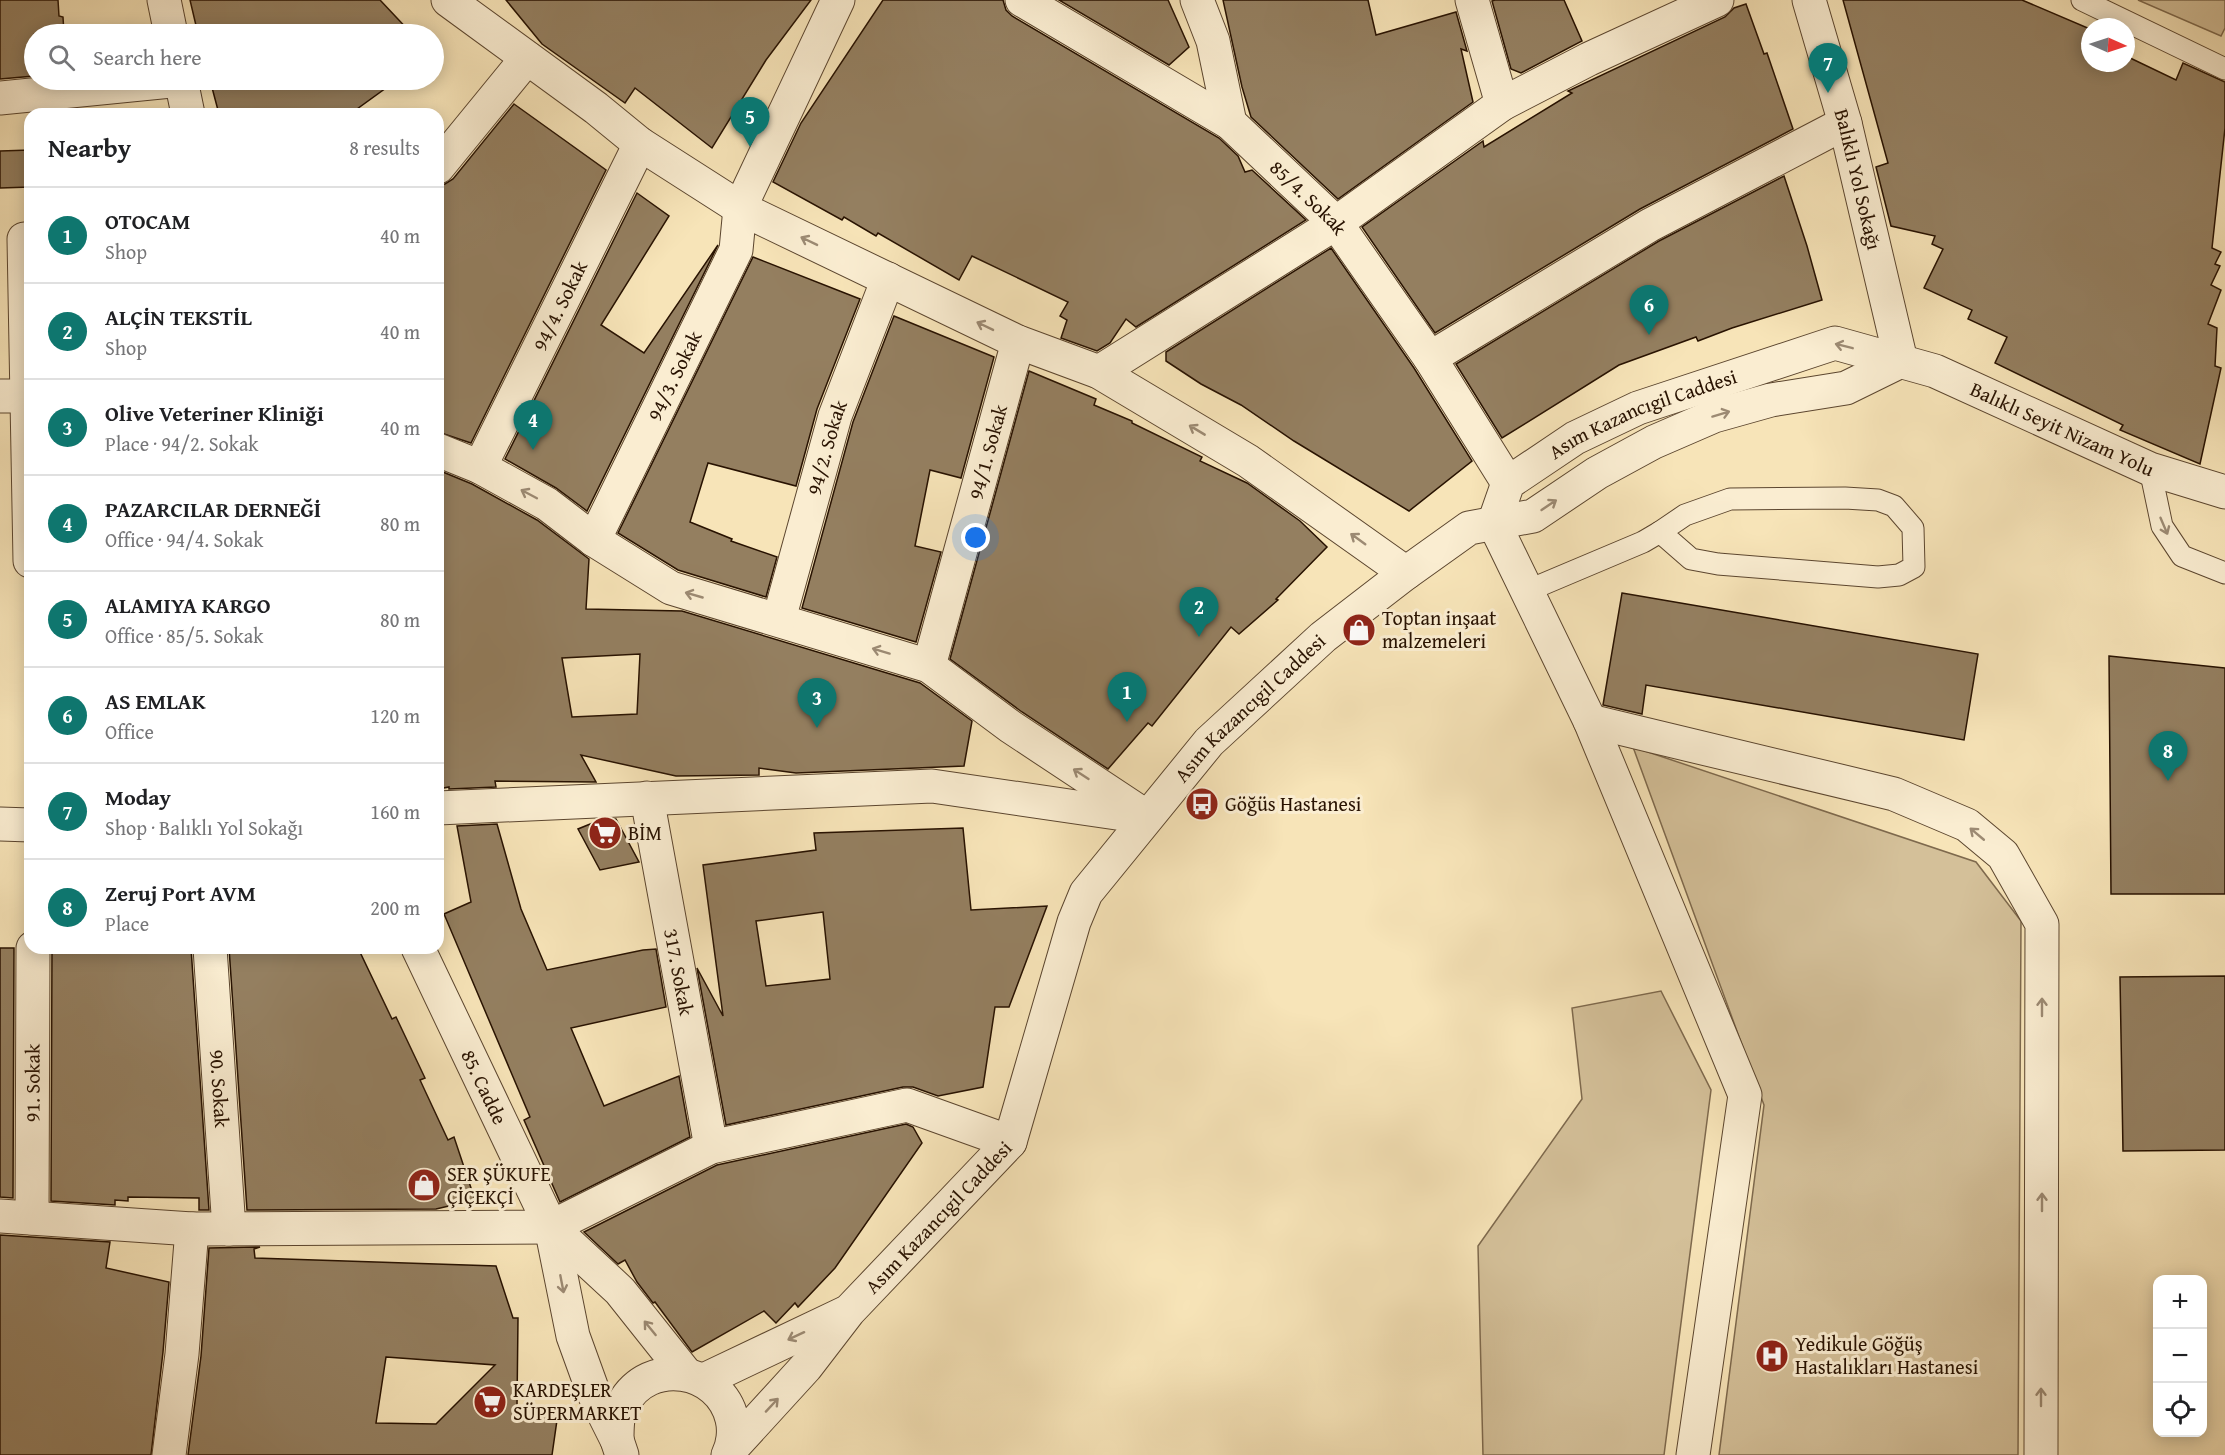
<!DOCTYPE html>
<meta charset="utf-8">
<style>
body{margin:0;font-family:"Gentium Book Plus",serif;background:#f2f2f2;color:#202124}
.controls{position:absolute;right:18px;bottom:18px;display:grid;overflow:hidden;border-radius:12px;box-shadow:0 3px 15px #0003}
.controls button{width:54px;height:54px;display:grid;place-items:center;padding:0;border:0;border-bottom:2px solid #e0e0e0;background:#fff;color:#202124;font:30px sans-serif}
.compass{position:absolute;left:2081px;top:18px;width:54px;height:54px;border-radius:50%;background:#fff;box-shadow:0 3px 15px #0003;rotate:93deg}
.you{position:absolute;left:976px;top:538px;width:21px;height:21px;margin:-15px;border:4px solid #fff;border-radius:50%;background:#1a73e8;box-shadow:0 0 0 9px #1a73e833}
.badge{display:grid;place-items:center;width:39px;height:39px;border-radius:50%;background:#0f766e;color:#fff;font-size:20px;font-weight:700}
.pin{position:absolute;translate:-50% -50px;filter:drop-shadow(0 2px 3px #0008)}
.pin::after{content:'';position:absolute;top:32px;width:21px;height:18px;background:inherit;clip-path:polygon(0 0,100% 0,50% 100%)}
.list{margin:0;padding:0;list-style:none}
h2{display:flex;justify-content:space-between;align-items:center;height:78px;margin:0;padding:0 24px;font-size:26px}
h2 small{font-size:20px;font-weight:400;color:#757577}
.list li{display:grid;grid-template-columns:39px 1fr auto;gap:18px;align-items:center;box-sizing:border-box;height:96px;padding:0 24px;border-top:2px solid #e0e0e0}
.list b{display:block;font-size:22px;white-space:nowrap}
.list p{margin:0;font-size:20px;white-space:nowrap;color:#757577}
.list em{font-size:20px;font-style:normal;color:#757577}
.icon{flex:none;width:33px;height:33px;fill:none;stroke:currentColor;stroke-width:2;stroke-linecap:round;stroke-linejoin:round}
.map{position:relative;flex:none;width:2225px;height:1455px;overflow:hidden}
.search{position:absolute;background:#fff;box-shadow:0 3px 15px #0003;left:24px;top:24px;width:420px;height:66px;display:flex;align-items:center;gap:15px;box-sizing:border-box;padding:0 21px;border-radius:33px;color:#757577;font-size:22px}
.panel{position:absolute;background:#fff;box-shadow:0 3px 15px #0003;left:24px;top:108px;width:420px;height:846px;border-radius:18px}
.map>svg:first-child{display:block}
.green{fill:#d4c099;stroke:#7e694d;stroke-width:1.5}
.building{fill:#947f60;stroke:#281201;stroke-width:1.5;fill-rule:evenodd}
.lines{fill:none;stroke-linecap:round;stroke-linejoin:round}
.service-casing{stroke:#5c462f;stroke-width:23}
.minor-casing{stroke:#5c462f;stroke-width:35}
.tertiary-casing{stroke:#5c462f;stroke-width:35}
.service{stroke:#faedd1;stroke-width:21}
.minor{stroke:#faedd1;stroke-width:33}
.tertiary{stroke:#faedd1;stroke-width:33}
.oneway{stroke:#9c8a73}
.labels{text-anchor:middle;stroke-width:6;stroke-linejoin:round;paint-order:stroke}
.street-label{font-size:20px;fill:#281201;stroke:#faedd1}
.poi-label{font-size:20px;fill:#281201;stroke:#faedd1;text-anchor:start}
</style>
<div class="map">
<svg width="2225" height="1455" viewBox="0 0 2225 1455">
<rect width="100%" height="100%" fill="#f7e4b8"/>
<filter id="stains"><feTurbulence type="fractalNoise" baseFrequency=".00333" numOctaves="4"/><feColorMatrix values="0 0 0 0 .2 0 0 0 0 .09 0 0 0 0 .02 0 0 0 .5 -.17"/></filter>
<radialGradient id="worn" r=".72"><stop offset=".6" stop-color="#630" stop-opacity="0"/><stop offset="1" stop-color="#630" stop-opacity=".3"/></radialGradient>
<g class="green">
<path d="M2138 0H2225V28L2221 36Z"/>
<path d="M1633 747 1976 862 2021 921 2018 1455H1719L1764 1105Z"/>
<path d="M1661 991 1711 1090 1664 1455H1483L1478 1246 1582 1099 1572 1008Z"/>
</g>
<g class="building">
<path d="M0 0H58L59 16 63 17 64 34H34V76L0 79Z"/>
<path d="M190 0H380L412 34H198Z"/>
<path d="M506 0H811L766 60 712 148 635 88 625 103 542 44Z"/>
<path d="M883 0H1003L1006 10 1012 16 1219 138 1238 156 1245 172 1252 170 1306 220 1136 327 1126 319 1110 343 1097 351 1061 338 1067 320 1060 316 1068 302 972 256 959 280 878 233 876 236 844 217 842 220 773 182 801 123Z"/>
<path d="M1059 0H1168L1189 47 1169 65Z"/>
<path d="M1223 0H1368L1376 35 1456 12 1467 51 1461 49 1473 102 1338 199 1251 117 1242 87Z"/>
<path d="M1495 0H1564L1582 41 1521 73 1511 69 1492 1Z"/>
<path d="M1843 0H2022L2090 29V63H2126V56L2176 80 2183 63 2225 82V128L2212 248 2221 252 2215 264 2220 266 2211 285 2221 290 2208 324 2217 328 2215 366 2221 368 2200 464 2120 430 2123 425 1995 363 2007 337 1968 319 1972 310 1924 288 1943 249 1932 244 1935 236 1891 226 1876 167 1888 163Z"/>
<path d="M1746 4 1764 54 1767 53 1793 129 1640 209 1435 333 1362 227 1483 141 1484 147 1572 93 1568 91 1725 17 1734 8Z"/>
<path d="M210 80H397L350 114H219Z"/>
<path d="M514 104 606 170 471 443 438 432V185L445 184 453 179Z"/>
<path d="M30 150V187L0 188V151Z"/>
<path d="M1784 176 1807 246 1822 300 1732 328 1698 341 1696 337 1619 365 1502 438 1456 364 1659 241Z"/>
<path d="M637 193 669 216 601 325 644 353 718 245 587 511 556 488 505 459Z"/>
<path d="M1331 248 1414 368 1472 461 1409 511 1294 441 1241 405 1201 384 1166 361V352Z"/>
<path d="M753 257 860 299 817 409 796 486 708 463 690 522 732 539 731 541 777 557 766 597 678 570 618 533Z"/>
<path d="M894 316 994 357 961 478 930 470 915 546 941 552 916 642 802 608 853 422Z"/>
<path d="M1029 371 1096 399 1094 405 1132 421V423L1202 457 1200 461 1247 483 1300 521 1327 547 1276 599 1278 600 1239 634 1231 627 1152 726 1148 723 1108 769 1022 712 950 659Z"/>
<path d="M438 470 472 484 537 520 589 559 586 609 682 611 920 683 972 721 964 766 796 773 759 768V775L676 776 581 755 596 782 495 781 496 787 449 789V787L438 789ZM640 654 637 714 572 717 562 658Z"/>
<path d="M1622 593 1978 654 1964 740 1646 685 1642 714 1603 705Z"/>
<path d="M2109 656 2225 668V894H2111Z"/>
<path d="M616 819 639 862 600 870 578 829 600 820Z"/>
<path d="M497 824 521 909 547 970 643 950 656 949 666 1007 571 1028 604 1106 679 1076 690 1137 560 1202 524 1120 530 1117 444 914 471 902 457 826Z"/>
<path d="M963 828 971 910 1047 906 1009 1007H995L983 1087 938 1096 913 1087H903L726 1125 697 968 723 1016 703 865 816 850 814 833ZM823 912 830 979 766 986 756 921Z"/>
<path d="M0 948H14L13 1198 0 1197Z"/>
<path d="M52 948H191L209 1210H199V1198L128 1197V1201L115 1200V1205L51 1201Z"/>
<path d="M229 948H358L392 1019 396 1017 425 1078 420 1080 448 1140 454 1137 475 1200 436 1209 247 1210Z"/>
<path d="M2225 976V1150L2123 1151 2120 977Z"/>
<path d="M906 1124 913 1127 922 1143 835 1268 798 1307 795 1303 776 1323 764 1311 692 1352 655 1302 653 1303 637 1282 625 1260 618 1264 584 1232 717 1165Z"/>
<path d="M0 1235 110 1242 106 1268 169 1282 163 1352 151 1455H0Z"/>
<path d="M260 1247 254 1249 255 1258 496 1266 513 1318H518L517 1406 558 1413 552 1455H188L201 1356 209 1248ZM386 1357 495 1365 436 1424 376 1423Z"/>
</g>
<g class="lines">
<g class="service-casing">
<g id="service">
<path d="M2082 0 2225 69"/>
<path d="M2150 469 2162 526 2182 556 2225 573"/>
<path d="M1845 498 1878 500 1894 506 1913 528 1914 567 1899 575 1878 577 1718 564 1691 559 1660 532 1685 515 1730 499Z"/>
<path d="M1527 591 1643 542 1660 532"/>
</g>
</g>
<g class="minor-casing">
<g id="minor">
<path d="M448 0 596 108 640 144 740 208 1018 342 1099 372 1248 461 1406 573"/>
<path id="s1" d="M1022 0 1230 123 1336 223 1430 358 1508 483"/>
<path d="M1197 0 1213 41 1230 123"/>
<path d="M1472 0 1502 104"/>
<path d="M0 98 181 80"/>
<path d="M438 167 527 58"/>
<path d="M24 239 30 561"/>
<path d="M1430 358 1650 225 1845 123"/>
<path d="M1099 372 1336 223 1502 104 1589 59 1717 0"/>
<path d="M0 396H30"/>
<path d="M438 450 480 467 547 504 594 540 671 588 929 666 1011 727 1147 817"/>
<path id="s2" d="M480 467 640 144"/>
<path d="M1494 523 1590 721 1745 1095 1693 1455"/>
<path id="s3" d="M594 540 736 250 740 208 838 0"/>
<path id="s4" d="M779 619 835 416 888 279"/>
<path id="s5" d="M929 666 1018 342"/>
<path d="M1590 721 1894 794 1967 825 2003 855 2042 924 2041 1455"/>
<path id="s6" d="M647 798 711 1147"/>
<path d="M438 808 932 786 1137 816"/>
<path d="M0 824 30 825"/>
<path id="s7" d="M210 948 229 1229"/>
<path d="M0 1216 192 1229 551 1227 711 1147 907 1105 1010 1142"/>
<path id="s8" d="M32 1218 33 948"/>
<path d="M169 1455 182 1354 192 1229"/>
</g>
</g>
<g class="tertiary-casing">
<g id="tertiary">
<path d="M164 0 171 34"/>
<path id="s9" d="M1809 0 1845 123 1901 361"/>
<path d="M181 80 188 114"/>
<path id="s10" d="M1494 523 1508 483 1575 438 1638 408 1835 343 1935 371 2150 469 2225 492"/>
<path id="s11" d="M418 948 551 1227 573 1336 594 1394 617 1440 622 1455"/>
<path d="M551 1227 620 1291 686 1374"/>
<path d="M704 1380 845 1313"/>
<path d="M617 1440C617 1427 617 1415 623 1404 649 1356 720 1368 732 1419 735 1431 733 1445 728 1455"/>
<path id="s12" d="M732 1448 806 1367 849 1311 1010 1142 1074 922 1086 893 1209 742 1323 637 1406 573 1469 528 1533 516 1597 473 1654 442 1714 416 1771 400 1846 388 1901 361"/>
</g>
</g>
<use href="#service" class="service"/>
<use href="#minor" class="minor"/>
<use href="#tertiary" class="tertiary"/>
</g>
<defs><path id="oneway-shaft" d="M-6 0H5M1.5-3L5.5 0L1.5 3" fill="none" stroke-width="1.6" stroke-linecap="round" stroke-linejoin="round" transform="scale(1.5)"/></defs>
<g class="oneway">
<use href="#oneway-shaft" transform="translate(809 241) rotate(-154)"/>
<use href="#oneway-shaft" transform="translate(985 326) rotate(-154)"/>
<use href="#oneway-shaft" transform="translate(1844 346) rotate(-166)"/>
<use href="#oneway-shaft" transform="translate(1721 414) rotate(-17)"/>
<use href="#oneway-shaft" transform="translate(1197 430) rotate(-149)"/>
<use href="#oneway-shaft" transform="translate(529 494) rotate(-152)"/>
<use href="#oneway-shaft" transform="translate(1549 505) rotate(-34)"/>
<use href="#oneway-shaft" transform="translate(2164 526) rotate(67)"/>
<use href="#oneway-shaft" transform="translate(1358 539) rotate(-144)"/>
<use href="#oneway-shaft" transform="translate(694 595) rotate(-164)"/>
<use href="#oneway-shaft" transform="translate(881 651) rotate(-163)"/>
<use href="#oneway-shaft" transform="translate(1081 774) rotate(-147)"/>
<use href="#oneway-shaft" transform="translate(1977 834) rotate(-140)"/>
<use href="#oneway-shaft" transform="translate(2042 1007) rotate(-90)"/>
<use href="#oneway-shaft" transform="translate(2042 1202) rotate(-90)"/>
<use href="#oneway-shaft" transform="translate(562 1284) rotate(79)"/>
<use href="#oneway-shaft" transform="translate(650 1328) rotate(-129)"/>
<use href="#oneway-shaft" transform="translate(796 1336) rotate(155)"/>
<use href="#oneway-shaft" transform="translate(2041 1397) rotate(-90)"/>
<use href="#oneway-shaft" transform="translate(772 1405) rotate(-47)"/>
</g>
<defs>
<g id="shop-disc" transform="scale(1.725)"><circle r="9.5" fill="#8f2418" stroke="#faedd1"/><path d="M-5-2.5h2.3a2.7 3.5 0 0 1 5.4 0H5L5.5 6h-11ZM-1.5-2.5h3a1.5 2.3 0 0 0-3 0Z" fill="#fff"/></g>
<g id="bus-disc" transform="scale(1.725)"><circle r="9.5" fill="#8f2418" stroke="#faedd1"/><path d="M-5-6H5V4H4V6H2V4H-2V6H-4V4H-5ZM-3.5-4V0h7V-4ZM-3.5 1.2v1.5H-2V1.2ZM2 1.2v1.5H3.5V1.2Z" fill="#fff"/></g>
<g id="supermarket-disc" transform="scale(1.725)"><circle r="9.5" fill="#8f2418" stroke="#faedd1"/><path d="M-6-5.5h2.5l.6 2H6L4.5 2H-2.5L-4.4-4H-6ZM-1.5 3.2a1.3 1.3 0 1 0 .1 0ZM3 3.2a1.3 1.3 0 1 0 .1 0Z" fill="#fff"/></g>
<g id="hospital-disc" transform="scale(1.725)"><circle r="9.5" fill="#8f2418" stroke="#faedd1"/><path d="M-5-5h3v3.5h4V-5h3V5h-3V1.5h-4V5h-3Z" fill="#fff"/></g>
</defs>
<g fill-rule="evenodd">
<use href="#shop-disc" x="1359" y="630"/>
<use href="#bus-disc" x="1202" y="804"/>
<use href="#supermarket-disc" x="605" y="833"/>
<use href="#shop-disc" x="424" y="1185"/>
<use href="#hospital-disc" x="1772" y="1356"/>
<use href="#supermarket-disc" x="490" y="1402"/>
</g>
<g class="labels">
<g class="street-label">
<text dy="7" stroke="none"><textPath href="#s9" startOffset="186">Balıklı Yol Sokağı</textPath></text>
<text dy="7" stroke="none"><textPath href="#s1" startOffset="350">85/4. Sokak</textPath></text>
<text dy="7" stroke="none"><textPath href="#s2" startOffset="180">94/4. Sokak</textPath></text>
<text dy="7" stroke="none"><textPath href="#s3" startOffset="183">94/3. Sokak</textPath></text>
<text dy="7" stroke="none"><textPath href="#s10" startOffset="195">Asım Kazancıgil Caddesi</textPath></text>
<text dy="7" stroke="none"><textPath href="#s10" startOffset="644">Balıklı Seyit Nizam Yolu</textPath></text>
<text dy="7" stroke="none"><textPath href="#s4" startOffset="178">94/2. Sokak</textPath></text>
<text dy="7" stroke="none"><textPath href="#s5" startOffset="222">94/1. Sokak</textPath></text>
<text dy="7" stroke="none"><textPath href="#s12" startOffset="922">Asım Kazancıgil Caddesi</textPath></text>
<text dy="7" stroke="none"><textPath href="#s6" startOffset="177">317. Sokak</textPath></text>
<text dy="7" stroke="none"><textPath href="#s8" startOffset="135">91. Sokak</textPath></text>
<text dy="7" stroke="none"><textPath href="#s11" startOffset="154">85. Cadde</textPath></text>
<text dy="7" stroke="none"><textPath href="#s7" startOffset="141">90. Sokak</textPath></text>
<text dy="7" stroke="none"><textPath href="#s12" startOffset="310">Asım Kazancıgil Caddesi</textPath></text>
</g>
<g class="poi-label">
<text x="1382" y="625">Toptan inşaat<tspan x="1382" dy="23">malzemeleri</tspan></text>
<text x="1225" y="811">Göğüs Hastanesi</text>
<text x="628" y="840">BİM</text>
<text x="447" y="1181">SER ŞÜKUFE<tspan x="447" dy="23">ÇİÇEKÇİ</tspan></text>
<text x="1795" y="1351">Yedikule Göğüş<tspan x="1795" dy="23">Hastalıkları Hastanesi</tspan></text>
<text x="513" y="1397">KARDEŞLER<tspan x="513" dy="23">SÜPERMARKET</tspan></text>
</g>
</g>
<rect width="100%" height="100%" filter="url(#stains)"/>
<rect width="100%" height="100%" fill="url(#worn)"/>
</svg>
<div class="controls">
<button>+</button>
<button>−</button>
<button><svg class="icon" aria-label="locate" viewBox="0 0 24 24"><circle cx="12" cy="12" r="6"/><path d="M12 2v4M12 18v4M2 12h4M18 12h4"/></svg></button>
</div>
<svg class="compass" viewBox="-18 -18 36 36"><path d="M0-13l5 13h-10z" fill="#e53935"/><path d="M0 13l5-13h-10z" fill="#757577"/></svg>
<div class="you"></div>
<div class="pin badge" style="left:1127px;top:722px">1</div>
<div class="pin badge" style="left:1199px;top:637px">2</div>
<div class="pin badge" style="left:817px;top:728px">3</div>
<div class="pin badge" style="left:533px;top:450px">4</div>
<div class="pin badge" style="left:750px;top:147px">5</div>
<div class="pin badge" style="left:1649px;top:335px">6</div>
<div class="pin badge" style="left:1828px;top:93px">7</div>
<div class="pin badge" style="left:2168px;top:781px">8</div>
<div class="search"><svg class="icon" aria-label="search" viewBox="0 0 24 24"><circle cx="10" cy="10" r="6"/><path d="M15 15l6 6"/></svg>Search here</div>
<section class="panel">
<h2>Nearby<small>8 results</small></h2>
<ul class="list">
<li><span class="badge">1</span><div><b>OTOCAM</b><p>Shop</p></div><em>40 m</em></li>
<li><span class="badge">2</span><div><b>ALÇİN TEKSTİL</b><p>Shop</p></div><em>40 m</em></li>
<li><span class="badge">3</span><div><b>Olive Veteriner Kliniği</b><p>Place · 94/2. Sokak</p></div><em>40 m</em></li>
<li><span class="badge">4</span><div><b>PAZARCILAR DERNEĞİ</b><p>Office · 94/4. Sokak</p></div><em>80 m</em></li>
<li><span class="badge">5</span><div><b>ALAMIYA KARGO</b><p>Office · 85/5. Sokak</p></div><em>80 m</em></li>
<li><span class="badge">6</span><div><b>AS EMLAK</b><p>Office</p></div><em>120 m</em></li>
<li><span class="badge">7</span><div><b>Moday</b><p>Shop · Balıklı Yol Sokağı</p></div><em>160 m</em></li>
<li><span class="badge">8</span><div><b>Zeruj Port AVM</b><p>Place</p></div><em>200 m</em></li>
</ul>
</section>
</div>
